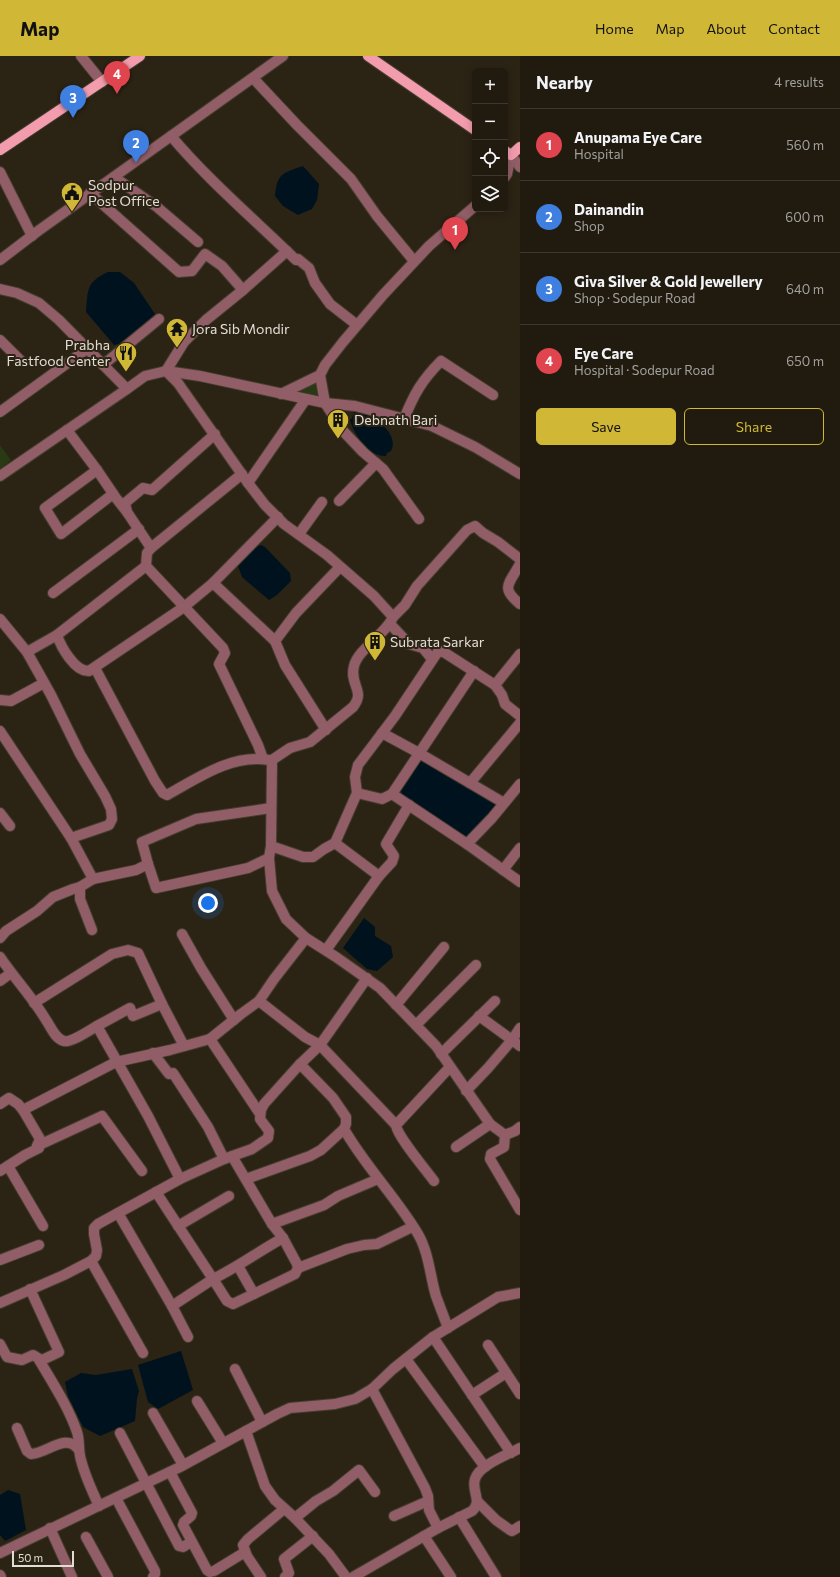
<!DOCTYPE html>
<meta charset="utf-8">
<style>
body{margin:0;font-family:Commissioner,sans-serif;background:#2d271d;color:#f1f3f6}
.controls{position:absolute;right:12px;top:12px;display:grid;overflow:hidden;border-radius:6px;box-shadow:0 2px 10px #0003}
.controls button{width:36px;height:36px;display:grid;place-items:center;padding:0;border:0;border-bottom:1px solid #3d382f;background:#201a0f;color:#f1f3f6;font:20px sans-serif}
.scale{position:absolute;left:12px;bottom:10px;width:62px;box-sizing:border-box;padding-left:4px;border:2px solid #e2ddd4;border-top:0;font-size:11px;line-height:14px;white-space:nowrap;color:#e2ddd4;-webkit-text-stroke:3px #2b2314;paint-order:stroke}
.you{position:absolute;left:208px;top:847px;width:14px;height:14px;margin:-10px;border:3px solid #fff;border-radius:50%;background:#1a73e8;box-shadow:0 0 0 6px #1a73e833}
.badge{display:grid;place-items:center;width:26px;height:26px;border-radius:50%;background:#d1b736;color:#fff;font-size:13px;font-weight:700}
.pin{position:absolute;translate:-50% -33px;filter:drop-shadow(0 1px 2px #0008)}
.pin::after{content:'';position:absolute;top:21px;width:14px;height:12px;background:inherit;clip-path:polygon(0 0,100% 0,50% 100%)}
.list{margin:0;padding:0;list-style:none}
h2{display:flex;justify-content:space-between;align-items:center;height:52px;margin:0;padding:0 16px;font-size:17px}
h2 small{font-size:13px;font-weight:400;color:#a2a19e}
.list li{display:grid;grid-template-columns:26px 1fr auto;gap:12px;align-items:center;box-sizing:border-box;height:72px;padding:0 16px;border-top:1px solid #3d382f}
.list b{display:block;font-size:15px;white-space:nowrap}
.list p{margin:0;font-size:13px;white-space:nowrap;color:#a2a19e}
.list em{font-size:13px;font-style:normal;color:#a2a19e}
.actions{display:flex;gap:8px;padding:12px 16px}
.actions a{flex:1;padding:9px 0;border:1px solid #d1b736;border-radius:6px;text-align:center;font-size:14px;color:#d1b736}
.actions .main{background:#d1b736;color:#111}
.icon{flex:none;width:22px;height:22px;fill:none;stroke:currentColor;stroke-width:2;stroke-linecap:round;stroke-linejoin:round}
.map{position:relative;flex:none;width:520px;height:1521px;overflow:hidden}
header{display:flex;align-items:center;gap:24px;box-sizing:border-box;height:56px;padding:0 20px;background:#d1b736;color:#111}
header strong{font-size:19px}
nav{display:flex;gap:22px;margin-inline-start:auto;font-size:14px}
main{display:flex}
aside{flex:1;background:#201a0f}
.map>svg:first-child{display:block}
.green{fill:#283914}
.water{fill:#00121d}
.lines{fill:none;stroke-linecap:round;stroke-linejoin:round}
.minor-casing{stroke:#453d2f;stroke-width:12}
.major-casing{stroke:#453d2f;stroke-width:12}
.minor{stroke:#915d67;stroke-width:10}
.major{stroke:#f39cad;stroke-width:10}
.labels{text-anchor:middle;stroke-width:4;stroke-linejoin:round;paint-order:stroke}
.poi-label{font-size:14px;fill:#e2ddd4;stroke:#2b2314;text-anchor:start}
</style>
<header>
<strong>Map</strong>
<nav><a>Home</a><a>Map</a><a>About</a><a>Contact</a></nav>
</header>
<main>
<div class="map">
<svg width="520" height="1521" viewBox="0 0 520 1521">
<rect width="100%" height="100%" fill="#2b2314"/>
<g class="green">
<path d="M318 323 323 346 288 338Z"/>
<path d="M0 389 11 404 0 413Z"/>
</g>
<g class="water">
<path d="M303 110 319 128 317 144 312 153 298 159 283 150 275 140C277 117 283 117 303 110Z"/>
<path d="M108 216H120L134 227 155 258 152 264 128 286 114 289 86 256C88 234 86 226 108 216Z"/>
<path d="M358 354 367 355 370 362H374C384 369 398 382 391 395L387 397 386 400C369 401 354 379 350 364L352 362 354 356Z"/>
<path d="M261 489 265 491 290 517 291 525 277 539 269 544 242 521 238 510 255 491Z"/>
<path d="M427 702 495 742 498 749 467 782 403 740 400 733 420 705Z"/>
<path d="M364 862 375 871V880L391 890 393 901 377 915 367 913 343 892Z"/>
<path d="M181 1295 193 1334 158 1353 148 1346 138 1309Z"/>
<path d="M132 1313 139 1335 137 1342 135 1365 100 1380 83 1371 68 1340 65 1326 81 1317 96 1319Z"/>
<path d="M8 1434 20 1438 26 1474 5 1485 0 1479V1439Z"/>
</g>
<g class="lines">
<g class="minor-casing">
<g id="minor">
<path d="M81 0 102 26"/>
<path d="M253 22 297 69 351 123 377 160 414 205"/>
<path d="M171 80C209 125 254 163 296 204L298 203 309 212 315 227 330 248 357 269"/>
<path d="M511 99 520 111"/>
<path d="M0 116 32 180"/>
<path d="M114 121 157 151 198 186"/>
<path d="M505 121 507 118 511 99"/>
<path d="M90 137 179 216 192 215 205 198 222 210 243 234"/>
<path d="M287 195 243 234 206 264 184 286 166 315 178 327 248 427 265 449 284 468 327 499 374 540 393 561C386 578 358 593 354 610 349 629 366 635 353 651L310 686 290 692 272 704 271 790 269 802 272 835 286 863 306 882 336 901 380 932 436 990 490 1068 505 1079 515 1075 520 1071"/>
<path d="M0 204 38 175 283 0"/>
<path d="M0 233 17 237 39 247 59 264 127 333 145 320 166 315 200 320 325 347 355 350 432 370 475 391 520 418"/>
<path d="M0 284 21 305"/>
<path d="M103 309 159 263"/>
<path d="M281 338 320 319"/>
<path d="M0 356 87 293"/>
<path d="M404 363C414 338 422 324 441 305L493 339"/>
<path d="M67 374 97 414 116 442 127 456 151 492 147 497 146 510 223 592 225 597 219 608 258 689 263 703"/>
<path d="M97 414 45 452 61 478 113 438"/>
<path d="M0 420 127 333"/>
<path d="M248 427 306 343"/>
<path d="M339 445 376 407"/>
<path d="M127 456 125 447 143 432 152 434 215 378"/>
<path d="M419 463 383 413 363 396 344 376 325 347 320 319 325 309 343 286 383 239 429 190 475 150"/>
<path d="M299 478 322 446"/>
<path d="M151 492 242 418"/>
<path d="M520 508C509 528 500 532 520 548"/>
<path d="M213 527 275 585"/>
<path d="M53 537 139 473"/>
<path d="M393 561 405 549 417 530 467 474 475 470 483 477 498 486 520 503"/>
<path d="M0 563 27 596 51 639 80 698 105 740 111 753 112 763 109 769 71 782"/>
<path d="M390 568 409 588 423 592 432 603"/>
<path d="M57 579 146 510"/>
<path d="M27 596 57 579C61 591 75 616 89 615L184 551 213 527 278 461"/>
<path d="M95 612 155 725 163 737 167 739C198 722 231 698 269 704"/>
<path d="M474 615 392 738 467 788 492 762 520 728"/>
<path d="M495 629 520 598"/>
<path d="M0 644 11 645 44 627"/>
<path d="M326 674 285 609 275 585 296 557 340 511"/>
<path d="M0 675 71 782 93 823 80 831 73 833 53 841 37 855 6 875 0 882"/>
<path d="M382 677 419 697 504 747"/>
<path d="M470 727 520 667"/>
<path d="M357 737 382 743 392 738"/>
<path d="M0 757 10 770"/>
<path d="M467 788 520 826"/>
<path d="M271 790 303 801H313L324 793 335 787"/>
<path d="M148 808 142 786 196 763 271 752"/>
<path d="M503 814 520 792"/>
<path d="M379 820 392 806 394 800 386 788 409 749"/>
<path d="M93 823 136 814 148 808 156 832 248 812 269 802"/>
<path d="M80 831V843L92 874"/>
<path d="M182 878 201 912 234 964"/>
<path d="M326 894 379 820 335 787 357 737 355 721 358 709 395 660 437 597 442 595 495 629 502 639 505 648 520 660"/>
<path d="M0 901C15 923 33 942 46 964 51 971 55 983 64 985 71 987 90 974 97 970L148 1060 180 1123"/>
<path d="M0 925 11 917"/>
<path d="M259 945 305 981 320 989 396 1069"/>
<path d="M34 947 112 898 128 894 138 897 162 948 184 990"/>
<path d="M396 949 444 891"/>
<path d="M479 960 512 984 520 972"/>
<path d="M416 969 476 909"/>
<path d="M97 970 130 952 133 960 162 948"/>
<path d="M210 983 260 1058"/>
<path d="M153 997 169 1018 173 1017 208 1071 224 1103"/>
<path d="M441 998 495 945"/>
<path d="M300 1008 333 1042 346 1061V1068L344 1073C365 1110 396 1141 418 1178 429 1197 430 1220 436 1240 440 1251 444 1261 448 1272"/>
<path d="M466 1035 488 1012 512 984 520 990"/>
<path d="M0 1048 9 1042 18 1048 23 1054 40 1083 37 1090 39 1092 25 1099 0 1115"/>
<path d="M23 1054 116 1006 170 994 210 983 241 958 259 945 274 923 306 882"/>
<path d="M505 1079 504 1091 491 1098 490 1103 520 1154"/>
<path d="M37 1090 102 1060 142 1115"/>
<path d="M456 1091 490 1068"/>
<path d="M8 1110 43 1170"/>
<path d="M246 1123 310 1100 321 1094 344 1073"/>
<path d="M434 1125C426 1114 397 1080 396 1069L450 1011"/>
<path d="M156 1136 213 1223C238 1211 259 1195 283 1182"/>
<path d="M118 1157 172 1250"/>
<path d="M272 1168 324 1149 338 1140 378 1123"/>
<path d="M178 1170 229 1140"/>
<path d="M0 1204 39 1189"/>
<path d="M91 1205 143 1297"/>
<path d="M238 1210 254 1238"/>
<path d="M298 1212 347 1193 364 1189 377 1188 412 1171"/>
<path d="M30 1233 59 1296 40 1305"/>
<path d="M0 1247 64 1219 91 1205 96 1200 97 1194 94 1178V1172L98 1168 180 1123 224 1103 252 1093 268 1082 269 1075 260 1063 261 1054 264 1048 300 1008 320 989 367 922"/>
<path d="M188 1281 172 1250 213 1223 227 1245 233 1248 295 1218 298 1212 297 1208 283 1182 272 1168 232 1100"/>
<path d="M433 1281 511 1397"/>
<path d="M0 1288 7 1301 22 1304 33 1299 38 1302C52 1326 68 1350 77 1376 80 1385 78 1395 81 1404 85 1420 92 1435 99 1450"/>
<path d="M488 1289 520 1338"/>
<path d="M406 1303 485 1411"/>
<path d="M235 1313 262 1366"/>
<path d="M372 1333 425 1432 428 1440 429 1454 438 1472"/>
<path d="M472 1339 506 1317"/>
<path d="M197 1345 223 1387"/>
<path d="M153 1357 183 1409"/>
<path d="M17 1372 27 1395 31 1398C48 1397 66 1376 79 1394"/>
<path d="M246 1375 265 1430 275 1444 295 1462 329 1498 346 1521"/>
<path d="M120 1377 179 1490 183 1491 191 1486"/>
<path d="M170 1416 192 1457 191 1460 184 1466 183 1469 207 1514 210 1516 214 1515 245 1496"/>
<path d="M116 1442 155 1515V1518L153 1521"/>
<path d="M478 1446 496 1464 510 1474 512 1475 520 1470"/>
<path d="M394 1460 428 1445"/>
<path d="M459 1461 496 1521"/>
<path d="M295 1462 316 1445 333 1435 359 1414 375 1436"/>
<path d="M50 1472 72 1521"/>
<path d="M424 1480 451 1521"/>
<path d="M86 1481 108 1521"/>
<path d="M0 1497 180 1411 277 1358 290 1352 335 1348 355 1343 372 1333 393 1313 433 1281 498 1241 520 1237"/>
<path d="M0 1519 1 1521"/>
<path d="M261 1521 247 1500 243 1489 248 1483 284 1453"/>
<path d="M285 1521 289 1517 284 1503 313 1480"/>
<path d="M353 1521 438 1472 472 1455C483 1445 471 1435 475 1423 479 1409 507 1399 520 1392"/>
</g>
</g>
<g class="major-casing">
<g id="major">
<path d="M368 0 475 74"/>
<path d="M0 94 140 0"/>
<path d="M505 95 511 99 520 91"/>
</g>
</g>
<use href="#minor" class="minor"/>
<use href="#major" class="major"/>
</g>
<defs>
<g id="civic-pin" transform="scale(1.15)"><path d="M0 17L-7.5 6A9.5 9.5 0 1 1 7.5 6Z" fill="#d1b736" stroke="#2b2314"/><path d="M-.6-6.5H3V-4.5H.6V-3L4-1V1h2V6H-6V1h2V-1L-.6-3ZM-1.2 2.5V6h2.4V2.5Z" fill="#111"/></g>
<g id="temple-pin" transform="scale(1.15)"><path d="M0 17L-7.5 6A9.5 9.5 0 1 1 7.5 6Z" fill="#d1b736" stroke="#2b2314"/><path d="M0-6L5-2H3V0L6.5 2.5H4V6H1.5V3h-3V6H-4V2.5H-6.5L-3 0V-2H-5Z" fill="#111"/></g>
<g id="restaurant-pin" transform="scale(1.15)"><path d="M0 17L-7.5 6A9.5 9.5 0 1 1 7.5 6Z" fill="#d1b736" stroke="#2b2314"/><path d="M-5-6h1v4h1v-4h1v4h1v-4h1v5L-1.5 .5V6h-2V.5L-5-1ZM5-6V6H3V1.5H1.5Q1.5-4 5-6Z" fill="#111"/></g>
<g id="building-pin" transform="scale(1.15)"><path d="M0 17L-7.5 6A9.5 9.5 0 1 1 7.5 6Z" fill="#d1b736" stroke="#2b2314"/><path d="M-4-6H4V6H1V3H-1V6H-4ZM-2.5-4.3h1.7v1.8h-1.7ZM.8-4.3h1.7v1.8H.8ZM-2.5-1h1.7V.8h-1.7ZM.8-1h1.7V.8H.8Z" fill="#111"/></g>
</defs>
<g fill-rule="evenodd">
<use href="#civic-pin" x="72" y="137"/>
<use href="#temple-pin" x="177" y="273"/>
<use href="#restaurant-pin" x="126" y="297"/>
<use href="#building-pin" x="338" y="364"/>
<use href="#building-pin" x="375" y="586"/>
</g>
<g class="labels">
<g class="poi-label">
<text x="88" y="134">Sodpur<tspan x="88" dy="16">Post Office</tspan></text>
<text x="192" y="278">Jora Sib Mondir</text>
<text x="110" y="294" text-anchor="end">Prabha<tspan x="110" dy="16">Fastfood Center</tspan></text>
<text x="354" y="369">Debnath Bari</text>
<text x="390" y="591">Subrata Sarkar</text>
</g>
</g>
</svg>
<div class="controls">
<button>+</button>
<button>−</button>
<button><svg class="icon" aria-label="locate" viewBox="0 0 24 24"><circle cx="12" cy="12" r="6"/><path d="M12 2v4M12 18v4M2 12h4M18 12h4"/></svg></button>
<button><svg class="icon" aria-label="layers" viewBox="0 0 24 24"><path d="M12 4l9 5-9 5-9-5zM3 14l9 5 9-5"/></svg></button>
</div>
<div class="scale">50 m</div>
<div class="you"></div>
<div class="pin badge" style="left:455px;top:194px;background:#e0444e">1</div>
<div class="pin badge" style="left:136px;top:107px;background:#3f7fe0">2</div>
<div class="pin badge" style="left:73px;top:62px;background:#3f7fe0">3</div>
<div class="pin badge" style="left:117px;top:38px;background:#e0444e">4</div>
</div>
<aside>
<h2>Nearby<small>4 results</small></h2>
<ul class="list">
<li><span class="badge" style="background:#e0444e">1</span><div><b>Anupama Eye Care</b><p>Hospital</p></div><em>560 m</em></li>
<li><span class="badge" style="background:#3f7fe0">2</span><div><b>Dainandin</b><p>Shop</p></div><em>600 m</em></li>
<li><span class="badge" style="background:#3f7fe0">3</span><div><b>Giva Silver &amp; Gold Jewellery</b><p>Shop · Sodepur Road</p></div><em>640 m</em></li>
<li><span class="badge" style="background:#e0444e">4</span><div><b>Eye Care</b><p>Hospital · Sodepur Road</p></div><em>650 m</em></li>
</ul>
<div class="actions"><a class="main">Save</a><a>Share</a></div>
</aside>
</main>
